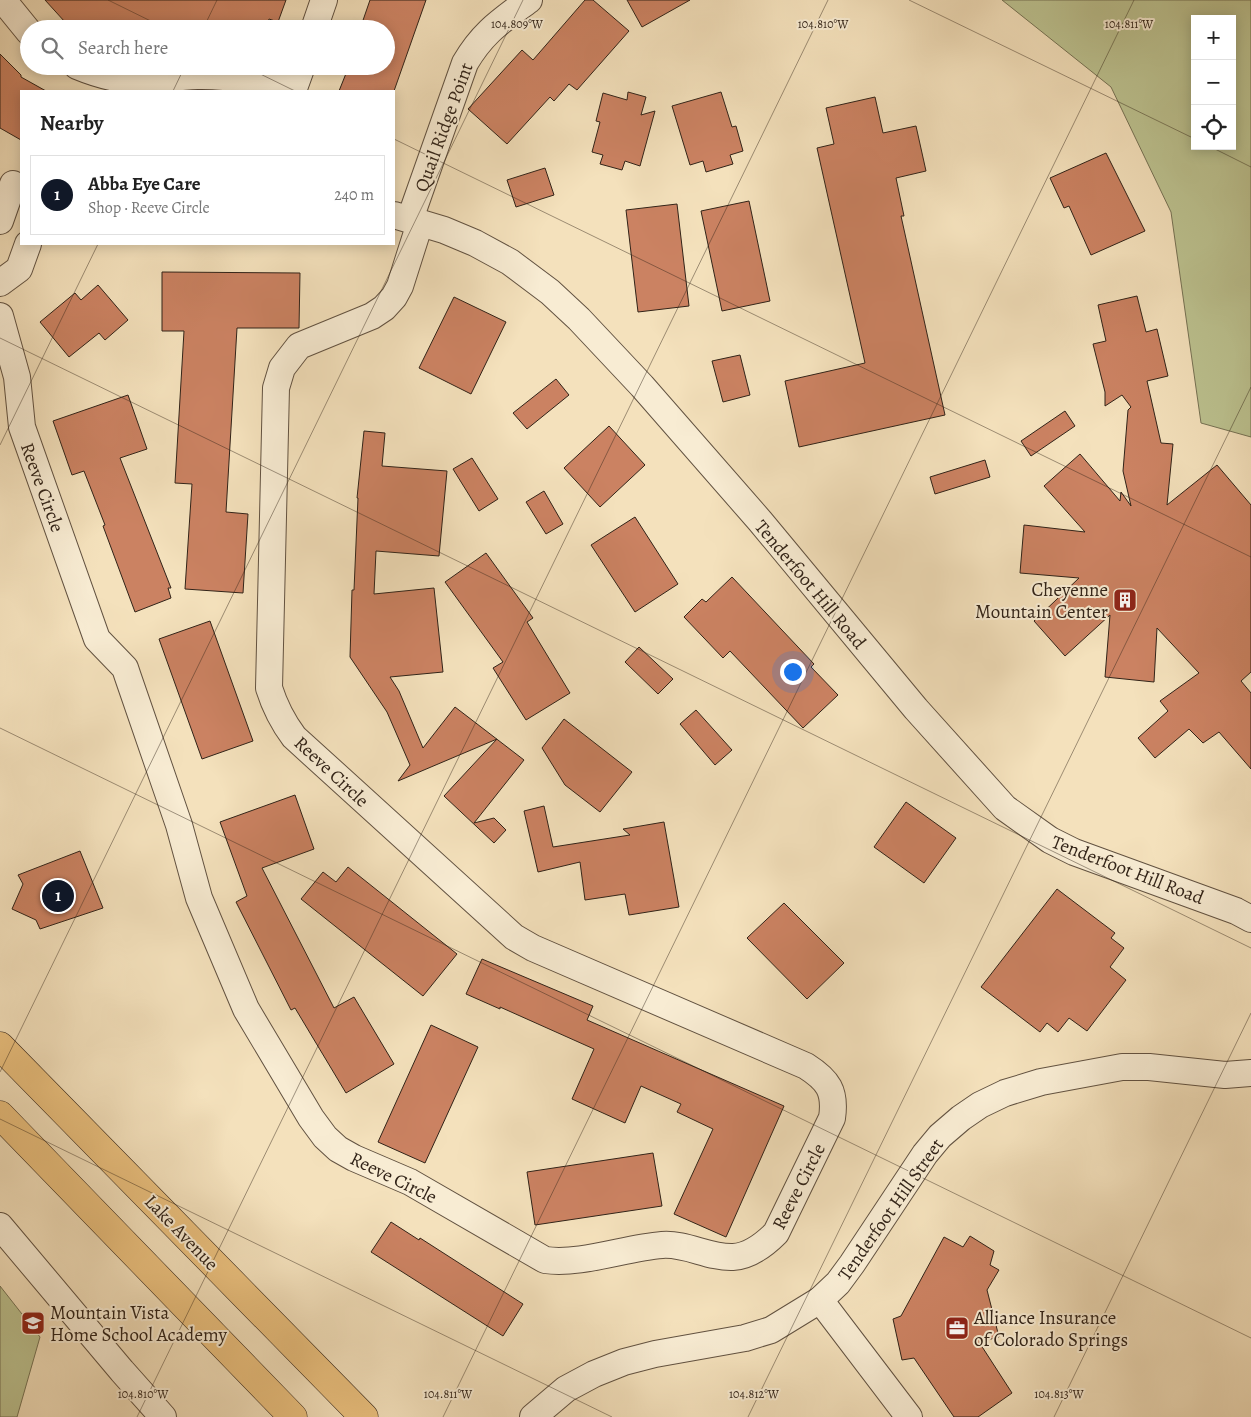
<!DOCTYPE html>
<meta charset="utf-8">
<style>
body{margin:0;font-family:Alegreya,serif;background:#f2f2f2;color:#222}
.controls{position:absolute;right:15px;top:15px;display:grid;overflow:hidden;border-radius:0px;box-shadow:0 2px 12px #0003}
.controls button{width:45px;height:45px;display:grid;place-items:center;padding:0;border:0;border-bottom:1px solid #e0e0e0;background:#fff;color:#222;font:25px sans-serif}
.you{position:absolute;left:792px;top:671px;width:18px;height:18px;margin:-12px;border:4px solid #fff;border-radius:50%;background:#1a73e8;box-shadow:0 0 0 8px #1a73e833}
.badge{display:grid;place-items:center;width:32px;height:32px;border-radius:50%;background:#111827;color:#fff;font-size:16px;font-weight:700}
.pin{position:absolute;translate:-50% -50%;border:2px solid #fff;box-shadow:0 1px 5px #0006}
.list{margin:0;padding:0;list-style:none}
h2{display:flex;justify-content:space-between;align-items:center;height:65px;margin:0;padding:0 20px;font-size:21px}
h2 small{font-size:16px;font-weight:400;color:#767676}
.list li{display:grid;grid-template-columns:32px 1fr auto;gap:15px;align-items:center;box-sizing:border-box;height:80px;margin:0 10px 10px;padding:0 10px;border:1px solid #e0e0e0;border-radius:0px}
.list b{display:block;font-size:19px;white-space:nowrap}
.list p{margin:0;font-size:16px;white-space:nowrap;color:#767676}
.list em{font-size:16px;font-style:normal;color:#767676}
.icon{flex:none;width:28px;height:28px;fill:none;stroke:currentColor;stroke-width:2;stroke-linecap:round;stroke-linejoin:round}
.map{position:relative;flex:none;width:1251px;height:1417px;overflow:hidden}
.search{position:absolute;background:#fff;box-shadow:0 2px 12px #0003;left:20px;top:20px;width:375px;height:55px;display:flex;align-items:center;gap:12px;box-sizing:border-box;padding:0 18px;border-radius:28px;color:#767676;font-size:19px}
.panel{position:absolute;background:#fff;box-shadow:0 2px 12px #0003;left:20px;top:90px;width:375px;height:155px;border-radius:0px}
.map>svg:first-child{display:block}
.green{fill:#bcc290;stroke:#767254;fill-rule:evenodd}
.building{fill:#cb8262;stroke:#312318}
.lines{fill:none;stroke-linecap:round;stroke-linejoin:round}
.minor-casing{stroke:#625241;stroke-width:28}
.major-casing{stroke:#312318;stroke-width:29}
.minor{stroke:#f8ecd3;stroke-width:26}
.major{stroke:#eac07e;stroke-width:28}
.ticks{fill:none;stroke:#312318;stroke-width:1;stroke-opacity:0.45}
.labels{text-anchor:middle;stroke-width:4;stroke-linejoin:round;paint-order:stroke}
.street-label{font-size:19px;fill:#312318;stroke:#f8ecd3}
.poi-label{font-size:19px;fill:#312318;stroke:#f8ecd3;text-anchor:start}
.ticks-label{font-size:12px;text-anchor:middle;fill:#312318;stroke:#f8ecd3;stroke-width:4;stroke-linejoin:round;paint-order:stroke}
</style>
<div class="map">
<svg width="1251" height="1417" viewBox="0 0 1251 1417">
<rect width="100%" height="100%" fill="#f4e1bc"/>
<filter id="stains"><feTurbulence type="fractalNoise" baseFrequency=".004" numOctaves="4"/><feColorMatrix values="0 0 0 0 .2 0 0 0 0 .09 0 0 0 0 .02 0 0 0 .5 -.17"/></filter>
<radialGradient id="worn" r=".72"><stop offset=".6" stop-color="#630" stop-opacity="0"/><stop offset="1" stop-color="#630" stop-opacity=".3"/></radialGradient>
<g class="green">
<path d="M1002 0H1251V437L1201 423 1171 212 1111 87ZM1195 19H1232V146H1195Z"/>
<path d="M0 1286 40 1337 17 1417H0Z"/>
</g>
<g class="building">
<path d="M45 0H286L278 22 269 19 265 29H75L65 22Z"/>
<path d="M370 0H426L394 91H339L349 66H386V29H360Z"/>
<path d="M585 0H593L629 31 577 90 569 84 554 101 550 97 507 144 468 109 522 50 533 60Z"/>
<path d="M627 0H690L642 27Z"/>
<path d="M0 54 21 75V77L46 91H21V140L0 128Z"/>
<path d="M628 92 646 97 641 115 655 111 640 166 625 161 622 170 600 164 603 155 592 152 600 122 596 121 603 93 627 100Z"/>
<path d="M721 92 732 127 736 126 743 151 730 155 733 164 706 172 703 161 690 165 672 106Z"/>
<path d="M875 97 883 133 916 126 926 171 896 178 904 216H901L945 415 799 447 785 381 865 363 817 148 834 144 826 108Z"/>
<path d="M1106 153 1145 231 1091 255 1069 206 1064 208 1050 178Z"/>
<path d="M545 168 554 195 516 207 507 180Z"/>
<path d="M749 201 770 301 722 311 701 211Z"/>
<path d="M677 204 689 306 638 312 626 210Z"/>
<path d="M162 272 300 273 299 328H237L226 512 248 514 243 593 185 589 192 484 175 483 184 331H162Z"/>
<path d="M98 285 128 320 105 340 99 333 69 357 40 322 75 293 81 300Z"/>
<path d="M1137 296 1146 332 1157 329 1168 376 1147 381 1161 443 1173 444 1167 505 1217 465 1251 505V672L1241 681 1251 693V769L1219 732 1203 743 1189 729 1155 758 1138 738 1168 711 1160 701 1199 673 1157 628 1154 682 1105 677 1110 615 1065 656 1034 621 1079 578 1020 573 1024 525 1085 532 1044 486 1080 454 1120 501 1121 492 1131 506 1123 471 1128 410 1131 407 1122 395 1105 406V392L1093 344 1106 341 1098 305Z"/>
<path d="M454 297 506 322 471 394 419 368Z"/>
<path d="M740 355 750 395 723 402 712 361Z"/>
<path d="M556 379 569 395 527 429 513 413Z"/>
<path d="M128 395 147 449 120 458 171 588H168L171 598 135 612 103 526 105 525 84 471 72 475 53 421Z"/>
<path d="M1065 411 1075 426 1031 456 1021 441Z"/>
<path d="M609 426 645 465 600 507 564 468Z"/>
<path d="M364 431 385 433 382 466 447 471 439 556 376 551 374 594 434 588 443 672 390 677 399 691 423 748 455 707 524 760 474 823 494 818 506 830 494 843 444 796 497 739 398 781 410 765 387 712 350 657 352 590H354L358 498H357Z"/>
<path d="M472 458 498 499 479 511 453 469Z"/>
<path d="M985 460 990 477 935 494 930 477Z"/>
<path d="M544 491 563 524 546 534 526 502Z"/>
<path d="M635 517 678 584 635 612 591 545Z"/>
<path d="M486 553 533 618 527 622 570 693 526 720 493 668 503 662 445 582Z"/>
<path d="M732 577 814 664 811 667 838 695 803 728 730 651 723 658 684 617 702 599 706 602Z"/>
<path d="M210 621 253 741 202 759 159 639Z"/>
<path d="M639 647 673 679 658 694 625 662Z"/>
<path d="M696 710 732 750 715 765 680 724Z"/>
<path d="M564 719 632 772 600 812 565 785 542 748Z"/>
<path d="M295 795 314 849 262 868 334 1008 354 997 394 1064 346 1093 295 1008 291 1010 236 902 247 896 220 822Z"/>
<path d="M906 802 956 838 924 883 874 847Z"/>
<path d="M544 806 553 847 630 835 623 829 664 822 679 907 629 915 625 894 585 900 580 862 538 872 524 811Z"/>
<path d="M80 851 103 908 40 929 36 920 12 909 23 884 18 875Z"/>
<path d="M348 867 457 954 423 996 301 899 323 872 336 882Z"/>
<path d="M1057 889 1115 933 1111 938 1124 948 1110 967 1126 980 1087 1031 1069 1018 1058 1032 1047 1023 1040 1032 981 987Z"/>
<path d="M784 903 844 963 807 999 747 938Z"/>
<path d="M482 959 593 1006 587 1020 784 1106 726 1237 674 1214 713 1129 677 1112 681 1104 641 1086 625 1123 572 1099 594 1049 500 1007V1009L466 994Z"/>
<path d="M431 1025 478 1047 425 1163 378 1142Z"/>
<path d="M653 1153 662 1206 535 1225 527 1172Z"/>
<path d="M391 1222 419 1240 420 1238 523 1304 503 1336 371 1252Z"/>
<path d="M970 1236 994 1251 990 1265 999 1270 987 1290 999 1337 979 1342 1012 1393 978 1417H954L914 1358 902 1360 893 1319 901 1316 944 1237 963 1247Z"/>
</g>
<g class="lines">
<g class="minor-casing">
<g id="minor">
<path d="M3 0 29 32"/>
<path d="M314 29 324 0"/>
<path d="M77 66C101 76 127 82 152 81 169 79 186 75 202 76 233 76 264 83 294 90"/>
<path d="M293 91 302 66"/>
<path d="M394 215 444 230 475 243 510 262 550 292 579 319 642 386 760 521 916 709 1005 808 1050 840 1074 852 1236 911 1251 919"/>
<path d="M410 219 465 63C483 32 501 21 529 0"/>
<path d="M0 221 13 184"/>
<path d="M0 283 19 269 28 244"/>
<path d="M0 316 17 377 22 427 97 639 125 668 128 677 179 825 199 898 246 1009 311 1118 325 1137 338 1149 354 1158 410 1182 545 1260C581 1265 625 1248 662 1245 686 1243 709 1258 733 1257 750 1256 764 1245 776 1233L832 1118C836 1091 828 1080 806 1066L533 948 514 937 294 737C282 721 275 707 269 688L276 388 282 368 299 346 372 316 384 308 394 297 400 286 420 223"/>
<path d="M0 1226 122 1371 163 1417"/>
<path d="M820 1300 909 1417"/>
<path d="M533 1417 566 1389 594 1374 624 1362 655 1354 745 1338 771 1330 820 1300 838 1283 852 1264 925 1154 940 1136 961 1118 980 1105 1005 1093 1041 1082 1122 1067H1149L1225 1075 1251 1073"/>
</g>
</g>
<g class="major-casing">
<g id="major">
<path d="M0 1046 364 1417"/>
<path d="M0 1115 293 1417"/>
</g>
</g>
<use href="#minor" class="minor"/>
<use href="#major" class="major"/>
</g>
<path class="ticks" d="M108 0 167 29M909 0 1195 139M203 29 217 0M244 66 295 91M173 91 185 66M394 139 1251 557M1209 146 1251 167M0 338 1251 948M0 445 98 244M0 728 1251 1338M0 1072 523 0M0 1119 612 1417M137 1417 828 0M443 1417 1134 0M748 1417 1251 387M1054 1417 1251 1013"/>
<defs>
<g id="building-square" transform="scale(1.25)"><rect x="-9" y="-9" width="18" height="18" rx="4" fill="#8f2418" stroke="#f8ecd3"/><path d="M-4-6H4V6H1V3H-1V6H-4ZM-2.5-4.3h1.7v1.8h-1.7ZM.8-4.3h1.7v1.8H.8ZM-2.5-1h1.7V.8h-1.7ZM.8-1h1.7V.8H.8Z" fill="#fff"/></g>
<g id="school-square" transform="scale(1.25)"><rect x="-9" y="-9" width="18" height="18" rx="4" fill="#8f2418" stroke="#f8ecd3"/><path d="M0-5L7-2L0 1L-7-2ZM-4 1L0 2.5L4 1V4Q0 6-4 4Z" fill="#fff"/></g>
<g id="office-square" transform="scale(1.25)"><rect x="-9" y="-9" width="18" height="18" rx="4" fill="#8f2418" stroke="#f8ecd3"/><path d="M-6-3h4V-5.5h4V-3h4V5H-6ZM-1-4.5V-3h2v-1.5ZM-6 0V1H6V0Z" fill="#fff"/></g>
</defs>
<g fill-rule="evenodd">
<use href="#building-square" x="1125" y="600"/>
<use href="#school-square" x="33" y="1323"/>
<use href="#office-square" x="957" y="1328"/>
</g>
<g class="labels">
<g class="street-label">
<text transform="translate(443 127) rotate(-70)" y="7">Quail Ridge Point</text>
<text transform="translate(43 487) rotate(70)" y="7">Reeve Circle</text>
<text transform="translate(811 584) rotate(50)" y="7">Tenderfoot Hill Road</text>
<text transform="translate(332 771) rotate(43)" y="7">Reeve Circle</text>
<text transform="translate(1128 869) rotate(21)" y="7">Tenderfoot Hill Road</text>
<text transform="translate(394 1177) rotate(26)" y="7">Reeve Circle</text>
<text transform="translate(798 1186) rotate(-63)" y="7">Reeve Circle</text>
<text transform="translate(890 1209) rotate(-55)" y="7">Tenderfoot Hill Street</text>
<text transform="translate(182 1232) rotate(46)" y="7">Lake Avenue</text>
</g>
<g class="poi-label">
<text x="1108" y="596" text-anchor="end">Cheyenne<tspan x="1108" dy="22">Mountain Center</tspan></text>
<text x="50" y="1319">Mountain Vista<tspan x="50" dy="22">Home School Academy</tspan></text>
<text x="974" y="1324">Alliance Insurance<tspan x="974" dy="22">of Colorado Springs</tspan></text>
</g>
</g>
<g class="ticks-label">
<text x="517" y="28">104.809°W</text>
<text x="823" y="28">104.810°W</text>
<text x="1129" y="28">104.811°W</text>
<text x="143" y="1398">104.810°W</text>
<text x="448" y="1398">104.811°W</text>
<text x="754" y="1398">104.812°W</text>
<text x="1059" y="1398">104.813°W</text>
</g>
<rect width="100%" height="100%" filter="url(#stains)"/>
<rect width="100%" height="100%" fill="url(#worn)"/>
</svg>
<div class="controls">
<button>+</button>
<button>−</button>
<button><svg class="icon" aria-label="locate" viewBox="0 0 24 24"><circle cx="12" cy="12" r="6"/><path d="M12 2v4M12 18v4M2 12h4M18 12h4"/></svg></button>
</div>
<div class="you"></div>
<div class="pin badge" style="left:58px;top:896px">1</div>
<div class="search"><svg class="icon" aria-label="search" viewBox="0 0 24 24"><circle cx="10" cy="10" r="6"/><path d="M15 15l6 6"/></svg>Search here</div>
<section class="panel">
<h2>Nearby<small></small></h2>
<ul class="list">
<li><span class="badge">1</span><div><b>Abba Eye Care</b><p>Shop · Reeve Circle</p></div><em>240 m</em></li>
</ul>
</section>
</div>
